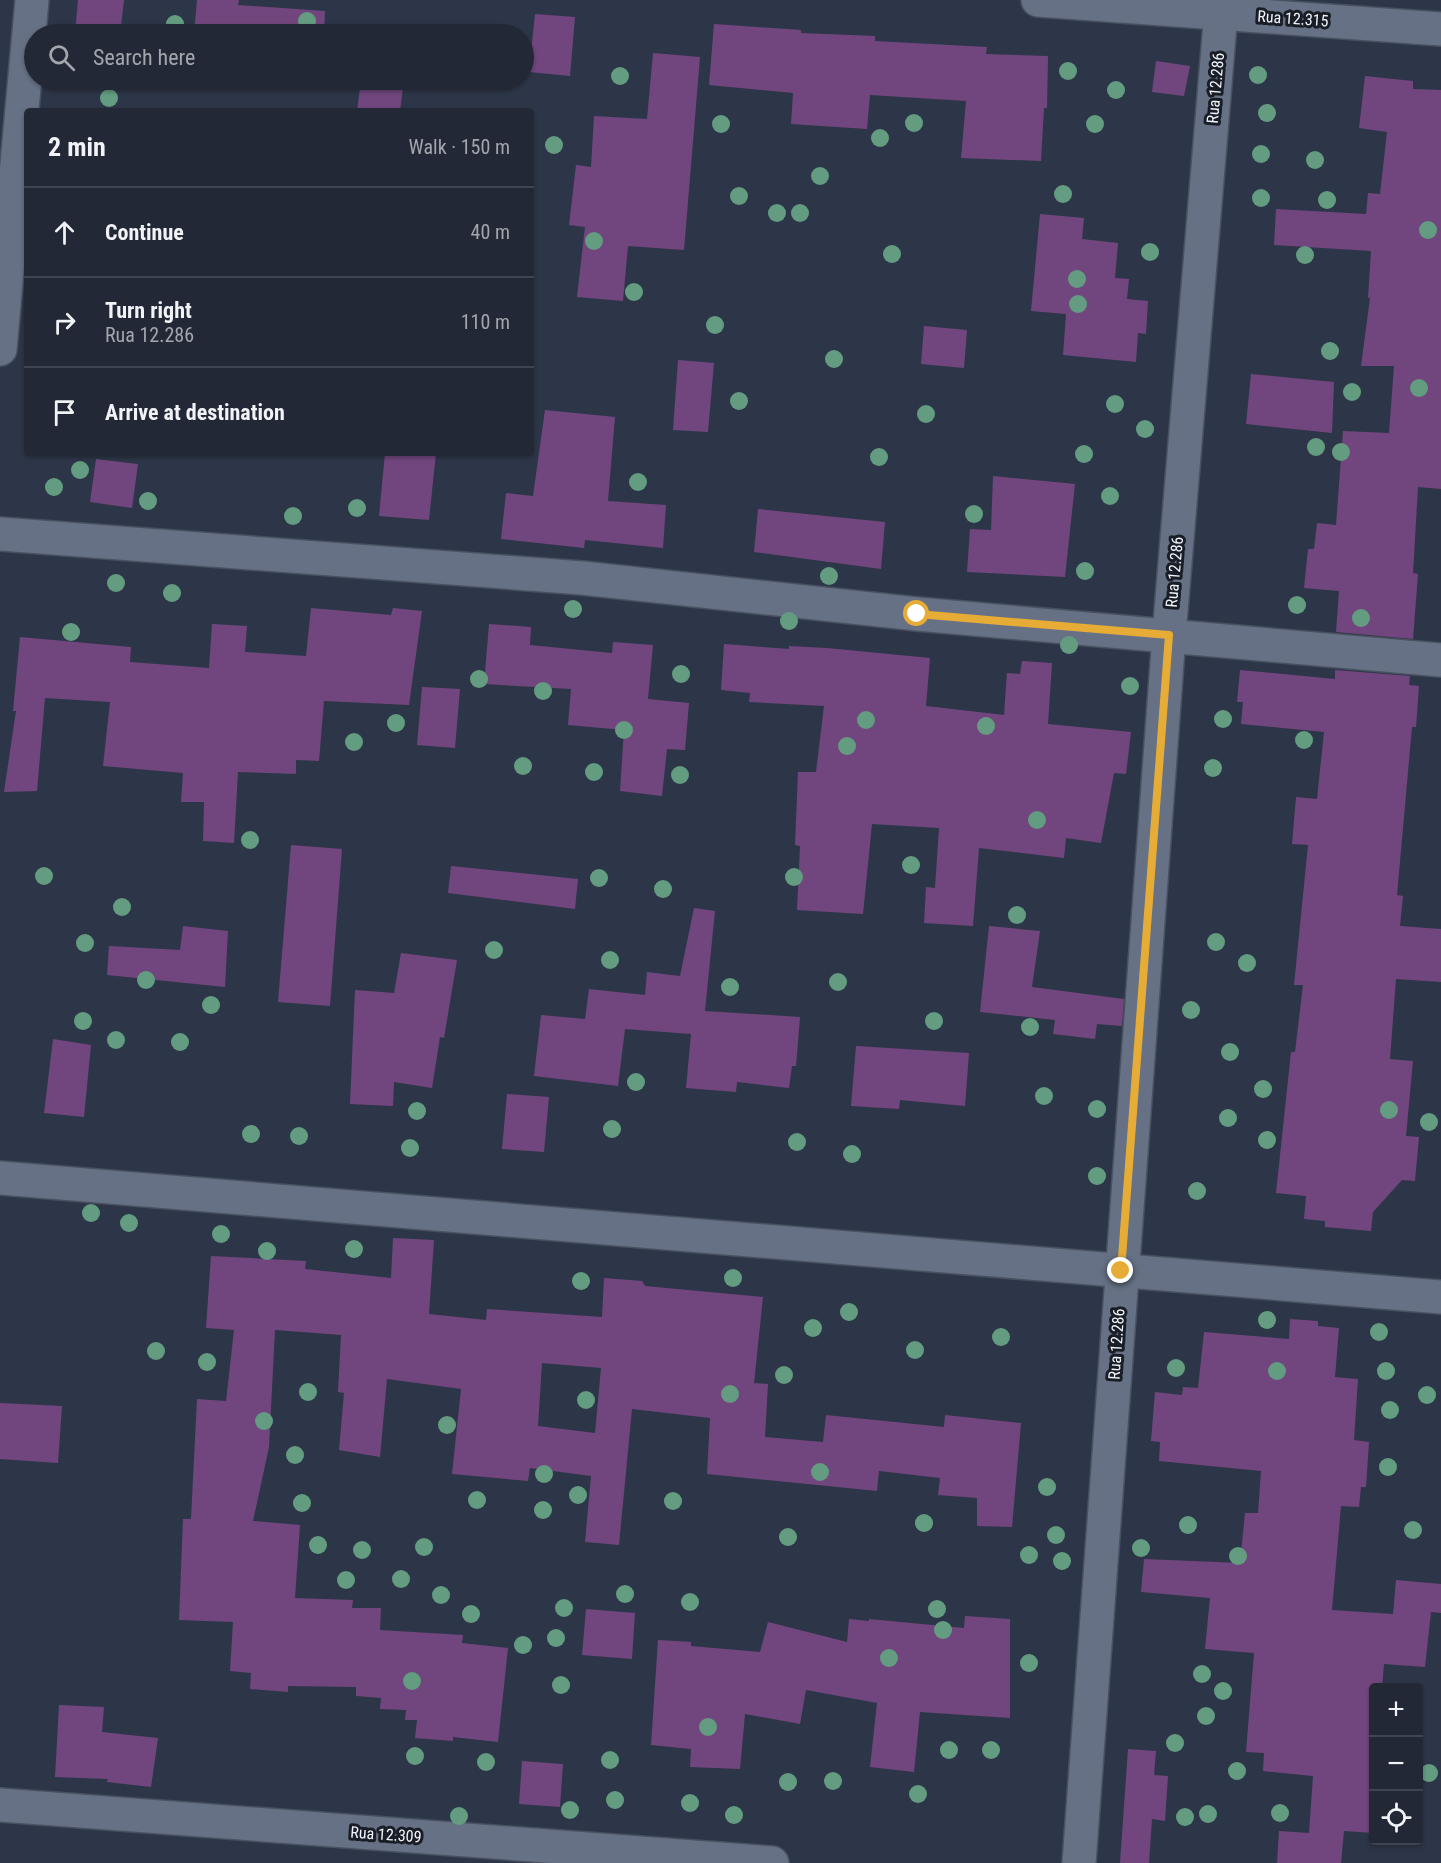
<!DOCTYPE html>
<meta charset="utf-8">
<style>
body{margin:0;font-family:"Roboto Condensed",sans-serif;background:#2a303e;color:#f1f3f6}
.controls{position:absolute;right:18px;bottom:18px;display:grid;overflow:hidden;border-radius:6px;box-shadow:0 2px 4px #0004}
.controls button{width:54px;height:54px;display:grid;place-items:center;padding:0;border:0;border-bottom:2px solid #3f4451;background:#222836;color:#f1f3f6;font:30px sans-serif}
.stop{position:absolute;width:18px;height:18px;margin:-14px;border:4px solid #e6ac36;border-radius:50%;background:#fff}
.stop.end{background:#e6ac36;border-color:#fff;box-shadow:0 2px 6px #0008}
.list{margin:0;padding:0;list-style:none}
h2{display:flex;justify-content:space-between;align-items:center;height:78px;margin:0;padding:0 24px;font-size:26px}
h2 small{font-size:20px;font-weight:400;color:#a2a6ad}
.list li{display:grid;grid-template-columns:39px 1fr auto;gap:18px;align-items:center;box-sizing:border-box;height:90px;padding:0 24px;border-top:2px solid #3f4451}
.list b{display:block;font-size:22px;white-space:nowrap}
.list p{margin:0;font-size:20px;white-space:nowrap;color:#a2a6ad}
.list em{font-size:20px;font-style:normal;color:#a2a6ad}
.icon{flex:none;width:33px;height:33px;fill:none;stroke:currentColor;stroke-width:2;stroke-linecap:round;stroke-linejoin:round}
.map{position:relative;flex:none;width:1441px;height:1863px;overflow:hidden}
.search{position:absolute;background:#222836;box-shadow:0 2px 4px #0004;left:24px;top:24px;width:510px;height:66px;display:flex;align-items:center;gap:15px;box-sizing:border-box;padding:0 21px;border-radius:33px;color:#a2a6ad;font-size:22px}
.panel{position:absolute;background:#222836;box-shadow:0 2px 4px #0004;left:24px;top:108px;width:510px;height:348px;border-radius:6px}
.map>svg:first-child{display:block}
.building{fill:#71467e;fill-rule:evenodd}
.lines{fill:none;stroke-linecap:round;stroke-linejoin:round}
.minor-casing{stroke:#495160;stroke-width:36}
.minor{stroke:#667185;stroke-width:33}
.tree{fill:#639c80}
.route{stroke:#e6ac36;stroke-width:8}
.labels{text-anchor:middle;stroke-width:6;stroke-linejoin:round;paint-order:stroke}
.street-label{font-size:16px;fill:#eff4fd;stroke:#191e26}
</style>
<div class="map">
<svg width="1441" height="1863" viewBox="0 0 1441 1863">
<rect width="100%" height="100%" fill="#2d3648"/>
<g class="building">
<path d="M78 0H124L120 34 75 33Z"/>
<path d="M197 0H239L238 5 325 11 324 34H194Z"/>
<path d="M535 14 575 17 570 76 529 72Z"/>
<path d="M714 24 801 30V33L875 36V41L987 47 986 54 1048 56 1047 108H1044L1041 161 961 158 966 101 870 95 867 129 791 124 793 93 709 85Z"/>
<path d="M653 53 700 57 684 250 628 246 623 301 577 297 585 227 569 225 576 165 591 167 594 116 647 119Z"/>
<path d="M1156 61 1190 66 1184 96 1152 92Z"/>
<path d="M1365 76 1413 81V89L1441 90V489L1418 487 1413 573 1418 574 1413 639 1336 632 1339 591 1304 588 1308 549H1314L1317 523 1336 525 1343 431 1389 433 1394 366H1361L1370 298H1368L1371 251 1274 245 1276 209 1366 214 1368 193 1380 194 1387 132 1359 128Z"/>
<path d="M361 80H404L400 111H357Z"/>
<path d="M1040 214 1084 218 1082 239 1118 243 1115 278 1129 279 1127 299 1148 301 1146 334 1138 333 1136 362 1063 355 1066 314 1031 311Z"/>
<path d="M924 326 967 330 964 368 921 364Z"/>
<path d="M678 360 714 363 708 432 673 430Z"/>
<path d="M1251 374 1334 382 1332 433 1246 424Z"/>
<path d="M545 410 615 417 608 501 666 505 663 548 585 540 584 548 501 539 506 493 533 496Z"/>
<path d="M385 453H436L429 520 379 516Z"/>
<path d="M96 459 138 464 132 508 90 502Z"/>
<path d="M993 476 1075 484 1065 577 967 572 970 529 991 530Z"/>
<path d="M758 509 885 522 881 569 754 552Z"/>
<path d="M311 608 391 615 393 608 422 611 409 705 324 701 319 761 296 760V774L238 772 234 843 203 841 204 802H181L183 773 103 766 110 702 45 698 37 791 4 792 16 711H13L20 637 131 647 130 662 209 668 212 624 247 626 245 652 306 656Z"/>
<path d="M489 624 531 627 530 645 612 653 613 642 653 645 648 699 689 703 685 750 667 749 662 796 620 791 624 730 568 725 571 689 484 684Z"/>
<path d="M724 644 789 649V646L827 648 930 658 926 706 1004 715 1007 673 1020 674 1022 661 1052 663 1048 724 1131 732 1126 774 1114 773 1101 843 1066 838 1064 858 979 848 973 926 924 923 926 887 935 888 939 828 872 824 863 914 797 910 800 846 795 845 798 772H816L824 706 749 702 750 693 721 690Z"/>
<path d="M1240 670 1335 679V670L1410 676 1409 685 1419 686 1416 727H1412L1397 895 1403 896 1400 926 1441 929V982L1396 979 1390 1059 1413 1061 1406 1136 1419 1137 1415 1181 1402 1180 1373 1212 1371 1231 1325 1227V1221L1304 1219 1306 1196 1276 1193 1291 1052H1295L1303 985H1294L1308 845 1292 844 1296 797 1317 799 1324 732 1241 724 1243 702H1237Z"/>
<path d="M422 687 460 689 455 748 417 745Z"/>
<path d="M291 845 342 849 330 1006 278 1002Z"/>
<path d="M451 866 578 879 575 909 448 893Z"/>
<path d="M694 908 715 911 705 1011 800 1017 796 1066H792L789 1088 737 1082 736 1092 686 1088 691 1034 625 1029 618 1086 534 1076 541 1015 585 1019 589 989 645 995 647 972 680 976Z"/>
<path d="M183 926 228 931 225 987 107 975 109 946 180 950Z"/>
<path d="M989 926 1040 931 1032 987 1124 999 1122 1026 1097 1024 1095 1039 1053 1034 1055 1020 980 1012Z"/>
<path d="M401 953 457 960 444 1038 440 1037 432 1088 394 1082 393 1106 350 1104 355 990 394 993Z"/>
<path d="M53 1039 91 1045 84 1117 44 1113Z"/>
<path d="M856 1046 969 1053 965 1106 900 1100 899 1109 851 1106Z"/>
<path d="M507 1094 549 1097 544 1152 502 1149Z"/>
<path d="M393 1238 434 1240 429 1314 486 1320 487 1309 602 1317 604 1278 642 1281 645 1286 763 1297 754 1383 768 1384 765 1437 823 1442 826 1415 944 1427 945 1415 1021 1423 1012 1527 977 1526V1498L938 1495 940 1478 879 1471 877 1491 707 1474 710 1418 632 1409 619 1545 585 1542 591 1476 530 1468 528 1481 452 1474 461 1389 387 1379 380 1457 339 1450 344 1393 338 1392 341 1335 275 1330 269 1447 253 1521 300 1525 295 1598 353 1600 352 1608H381L380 1630 463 1635 462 1643 508 1648 498 1742 453 1737V1741L415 1738 417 1720H405L406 1710 380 1709 381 1698 356 1696V1687L288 1686V1692L250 1689 251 1673 230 1671 233 1622 179 1620 183 1519H191L197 1399 226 1401 234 1330 206 1328 211 1256 306 1261 305 1269 391 1278ZM542 1363 601 1368 595 1433 538 1426Z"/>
<path d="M1290 1319 1318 1321V1326L1339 1328 1335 1377 1358 1379 1354 1440 1369 1442 1366 1487H1361L1359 1507 1341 1506 1332 1610 1393 1614 1396 1580 1441 1584V1613L1431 1612 1425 1667 1384 1664 1382 1688H1374V1833L1344 1831 1341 1863H1277L1279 1831 1309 1833 1313 1776 1263 1771 1264 1753 1246 1752 1254 1653 1205 1649 1210 1598 1141 1592 1144 1559 1240 1563 1245 1513H1258L1261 1471 1159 1461 1160 1442 1151 1441 1155 1392 1182 1395 1183 1387 1198 1388 1204 1332 1289 1339Z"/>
<path d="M0 1403 62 1406 58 1463 0 1459Z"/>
<path d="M586 1609 635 1613 632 1659 582 1655Z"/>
<path d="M965 1616 1010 1619V1718L920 1712 914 1772 870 1767 877 1703 806 1690 800 1724 745 1714 740 1769 690 1767 691 1749 651 1745 658 1640 691 1642V1646L760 1652 768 1622 847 1642 849 1619 869 1621V1619L964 1628Z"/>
<path d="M59 1705 104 1707 102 1732 158 1738 151 1787 107 1782 108 1779 55 1777Z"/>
<path d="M1128 1749 1156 1751 1154 1775 1168 1776 1165 1821 1152 1819 1149 1863H1120Z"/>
<path d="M522 1761 563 1764 560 1807 519 1804Z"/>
</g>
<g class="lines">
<g class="minor-casing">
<g id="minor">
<path d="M1038 0 1441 29"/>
<path d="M0 349 32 0"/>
<path d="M0 534 582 578 917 614 1441 660"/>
<path d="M0 1178 1441 1297"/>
<path d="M0 1805 772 1863"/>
<path d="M1079 1863 1169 635 1222 0"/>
</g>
</g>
<use href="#minor" class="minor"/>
</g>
<g class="tree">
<circle cx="307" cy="21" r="9"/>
<circle cx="175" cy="24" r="9"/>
<circle cx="1068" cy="71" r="9"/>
<circle cx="1258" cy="75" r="9"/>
<circle cx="620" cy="76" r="9"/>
<circle cx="1116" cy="90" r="9"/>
<circle cx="109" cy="98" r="9"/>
<circle cx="1267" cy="113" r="9"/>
<circle cx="914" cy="123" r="9"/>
<circle cx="721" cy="124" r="9"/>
<circle cx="1095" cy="124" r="9"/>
<circle cx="880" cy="138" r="9"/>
<circle cx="554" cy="145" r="9"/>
<circle cx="1261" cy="154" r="9"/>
<circle cx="1315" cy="160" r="9"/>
<circle cx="820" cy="176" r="9"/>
<circle cx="1063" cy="194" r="9"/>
<circle cx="739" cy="196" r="9"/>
<circle cx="1261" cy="198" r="9"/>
<circle cx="1327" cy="200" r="9"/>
<circle cx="777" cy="213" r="9"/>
<circle cx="800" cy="213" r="9"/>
<circle cx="1428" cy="230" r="9"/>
<circle cx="594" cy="241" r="9"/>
<circle cx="1150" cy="252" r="9"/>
<circle cx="892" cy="254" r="9"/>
<circle cx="1305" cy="255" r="9"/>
<circle cx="1077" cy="279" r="9"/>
<circle cx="634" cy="292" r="9"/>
<circle cx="1078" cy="304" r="9"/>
<circle cx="715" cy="325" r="9"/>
<circle cx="1330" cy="351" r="9"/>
<circle cx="834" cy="359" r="9"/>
<circle cx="1419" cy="388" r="9"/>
<circle cx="1352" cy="392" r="9"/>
<circle cx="739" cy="401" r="9"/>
<circle cx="1115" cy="404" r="9"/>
<circle cx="926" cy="414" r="9"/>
<circle cx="1145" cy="429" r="9"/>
<circle cx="1316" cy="447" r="9"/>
<circle cx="1341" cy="452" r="9"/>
<circle cx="1084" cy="454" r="9"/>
<circle cx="879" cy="457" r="9"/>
<circle cx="80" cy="470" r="9"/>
<circle cx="638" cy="482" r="9"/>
<circle cx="54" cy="487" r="9"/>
<circle cx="1110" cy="496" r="9"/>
<circle cx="148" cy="501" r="9"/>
<circle cx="357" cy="508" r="9"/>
<circle cx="974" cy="514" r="9"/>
<circle cx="293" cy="516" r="9"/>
<circle cx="1085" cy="571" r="9"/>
<circle cx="829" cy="576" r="9"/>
<circle cx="116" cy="583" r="9"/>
<circle cx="172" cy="593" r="9"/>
<circle cx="1297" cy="605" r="9"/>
<circle cx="573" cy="609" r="9"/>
<circle cx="1361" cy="618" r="9"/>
<circle cx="789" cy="621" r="9"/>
<circle cx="71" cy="632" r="9"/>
<circle cx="1069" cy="645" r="9"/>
<circle cx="681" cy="674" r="9"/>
<circle cx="479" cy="679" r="9"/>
<circle cx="1130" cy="686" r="9"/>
<circle cx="543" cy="691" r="9"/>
<circle cx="1223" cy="719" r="9"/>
<circle cx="866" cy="720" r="9"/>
<circle cx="396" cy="723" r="9"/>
<circle cx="986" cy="726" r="9"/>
<circle cx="624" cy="730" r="9"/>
<circle cx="1304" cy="740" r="9"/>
<circle cx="354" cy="742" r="9"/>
<circle cx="847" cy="746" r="9"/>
<circle cx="523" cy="766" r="9"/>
<circle cx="1213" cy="768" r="9"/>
<circle cx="594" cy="772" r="9"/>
<circle cx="680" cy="775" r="9"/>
<circle cx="1037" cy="820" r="9"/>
<circle cx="250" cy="840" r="9"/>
<circle cx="911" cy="865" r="9"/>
<circle cx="44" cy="876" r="9"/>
<circle cx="794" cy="877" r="9"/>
<circle cx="599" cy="878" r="9"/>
<circle cx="663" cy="889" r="9"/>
<circle cx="122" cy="907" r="9"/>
<circle cx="1017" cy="915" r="9"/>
<circle cx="1216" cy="942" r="9"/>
<circle cx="85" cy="943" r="9"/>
<circle cx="494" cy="950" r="9"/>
<circle cx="610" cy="960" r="9"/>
<circle cx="1247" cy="963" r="9"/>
<circle cx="146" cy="980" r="9"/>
<circle cx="838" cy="982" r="9"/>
<circle cx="730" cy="987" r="9"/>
<circle cx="211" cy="1005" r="9"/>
<circle cx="1191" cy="1010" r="9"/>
<circle cx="83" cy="1021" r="9"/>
<circle cx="934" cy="1021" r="9"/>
<circle cx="1030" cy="1027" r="9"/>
<circle cx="116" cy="1040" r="9"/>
<circle cx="180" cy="1042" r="9"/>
<circle cx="1230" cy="1052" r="9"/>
<circle cx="636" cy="1082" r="9"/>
<circle cx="1263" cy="1089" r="9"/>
<circle cx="1044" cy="1096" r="9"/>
<circle cx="1097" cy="1109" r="9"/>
<circle cx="1389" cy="1110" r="9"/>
<circle cx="417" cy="1111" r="9"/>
<circle cx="1228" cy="1118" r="9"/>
<circle cx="1429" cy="1122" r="9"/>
<circle cx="612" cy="1129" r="9"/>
<circle cx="251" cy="1134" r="9"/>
<circle cx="299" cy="1136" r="9"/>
<circle cx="1267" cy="1140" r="9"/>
<circle cx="797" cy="1142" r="9"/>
<circle cx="410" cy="1148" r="9"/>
<circle cx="852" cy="1154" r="9"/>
<circle cx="1097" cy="1176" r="9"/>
<circle cx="1197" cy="1191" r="9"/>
<circle cx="91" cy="1213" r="9"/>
<circle cx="129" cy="1223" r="9"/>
<circle cx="221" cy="1234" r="9"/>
<circle cx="354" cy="1249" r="9"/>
<circle cx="267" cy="1251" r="9"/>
<circle cx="733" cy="1278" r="9"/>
<circle cx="581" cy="1281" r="9"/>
<circle cx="849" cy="1312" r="9"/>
<circle cx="1267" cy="1320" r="9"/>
<circle cx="813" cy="1328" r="9"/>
<circle cx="1379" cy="1332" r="9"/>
<circle cx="1001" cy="1337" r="9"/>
<circle cx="915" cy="1350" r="9"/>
<circle cx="156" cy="1351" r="9"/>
<circle cx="207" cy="1362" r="9"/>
<circle cx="1176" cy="1368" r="9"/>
<circle cx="1277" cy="1371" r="9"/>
<circle cx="1386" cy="1371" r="9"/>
<circle cx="784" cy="1375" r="9"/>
<circle cx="308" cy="1392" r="9"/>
<circle cx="730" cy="1394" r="9"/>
<circle cx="1427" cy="1395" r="9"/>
<circle cx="586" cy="1400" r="9"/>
<circle cx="1390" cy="1410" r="9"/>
<circle cx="264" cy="1421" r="9"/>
<circle cx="447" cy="1425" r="9"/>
<circle cx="295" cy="1455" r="9"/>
<circle cx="1388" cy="1467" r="9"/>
<circle cx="820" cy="1472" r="9"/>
<circle cx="544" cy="1474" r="9"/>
<circle cx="1047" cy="1487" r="9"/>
<circle cx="578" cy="1495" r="9"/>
<circle cx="477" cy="1500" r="9"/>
<circle cx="673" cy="1501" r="9"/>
<circle cx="302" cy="1503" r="9"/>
<circle cx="543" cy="1510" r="9"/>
<circle cx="924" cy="1523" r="9"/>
<circle cx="1188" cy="1525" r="9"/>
<circle cx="1413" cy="1530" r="9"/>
<circle cx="1056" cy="1535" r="9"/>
<circle cx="788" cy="1537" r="9"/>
<circle cx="318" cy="1545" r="9"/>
<circle cx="424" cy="1547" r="9"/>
<circle cx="1141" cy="1548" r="9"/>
<circle cx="362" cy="1550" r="9"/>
<circle cx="1029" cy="1555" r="9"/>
<circle cx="1238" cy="1556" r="9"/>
<circle cx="1062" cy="1561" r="9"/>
<circle cx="401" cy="1579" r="9"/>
<circle cx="346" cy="1580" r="9"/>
<circle cx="625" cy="1594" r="9"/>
<circle cx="441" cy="1595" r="9"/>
<circle cx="690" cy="1602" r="9"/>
<circle cx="564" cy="1608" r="9"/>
<circle cx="937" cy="1609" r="9"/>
<circle cx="471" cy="1614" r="9"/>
<circle cx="943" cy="1630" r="9"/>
<circle cx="556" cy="1638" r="9"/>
<circle cx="523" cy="1645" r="9"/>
<circle cx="889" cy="1658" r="9"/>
<circle cx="1029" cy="1663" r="9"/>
<circle cx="1202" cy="1674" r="9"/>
<circle cx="412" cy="1681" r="9"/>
<circle cx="561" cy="1685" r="9"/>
<circle cx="1223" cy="1691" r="9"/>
<circle cx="1206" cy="1716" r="9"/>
<circle cx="708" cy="1727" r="9"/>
<circle cx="1175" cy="1743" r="9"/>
<circle cx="949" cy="1750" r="9"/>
<circle cx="991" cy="1750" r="9"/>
<circle cx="415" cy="1756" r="9"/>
<circle cx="610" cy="1760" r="9"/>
<circle cx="486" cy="1762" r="9"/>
<circle cx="1237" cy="1771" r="9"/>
<circle cx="1429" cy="1773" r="9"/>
<circle cx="833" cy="1781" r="9"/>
<circle cx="788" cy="1782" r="9"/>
<circle cx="918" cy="1794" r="9"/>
<circle cx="615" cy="1800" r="9"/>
<circle cx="690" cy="1803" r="9"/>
<circle cx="570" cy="1810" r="9"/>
<circle cx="1280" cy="1813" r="9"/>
<circle cx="1208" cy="1814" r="9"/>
<circle cx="734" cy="1815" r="9"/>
<circle cx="459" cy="1816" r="9"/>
<circle cx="1185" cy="1817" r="9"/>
</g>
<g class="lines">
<path class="route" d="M917 614 1169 635 1121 1271"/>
</g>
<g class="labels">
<g class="street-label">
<text transform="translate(1293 18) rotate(4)" y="6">Rua 12.315</text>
<text transform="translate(1215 88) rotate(-85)" y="6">Rua 12.286</text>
<text transform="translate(1174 572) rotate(-85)" y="6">Rua 12.286</text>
<text transform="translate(1116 1344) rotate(-86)" y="6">Rua 12.286</text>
<text transform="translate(386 1834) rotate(4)" y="6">Rua 12.309</text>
</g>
</g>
</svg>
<div class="controls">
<button>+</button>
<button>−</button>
<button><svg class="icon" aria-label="locate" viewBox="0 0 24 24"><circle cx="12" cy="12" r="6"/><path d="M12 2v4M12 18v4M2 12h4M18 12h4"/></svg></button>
</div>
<div class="stop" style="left:917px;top:614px"></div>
<div class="stop end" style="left:1121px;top:1271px"></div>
<div class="search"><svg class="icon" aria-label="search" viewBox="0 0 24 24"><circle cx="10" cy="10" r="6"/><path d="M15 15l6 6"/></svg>Search here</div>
<section class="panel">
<h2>2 min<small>Walk · 150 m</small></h2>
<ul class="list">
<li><svg class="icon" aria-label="ahead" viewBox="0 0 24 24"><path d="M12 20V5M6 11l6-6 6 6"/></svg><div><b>Continue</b></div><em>40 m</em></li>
<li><svg class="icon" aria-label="right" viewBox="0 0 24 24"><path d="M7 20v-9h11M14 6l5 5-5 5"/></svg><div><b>Turn right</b><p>Rua 12.286</p></div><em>110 m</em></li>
<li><svg class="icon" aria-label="arrive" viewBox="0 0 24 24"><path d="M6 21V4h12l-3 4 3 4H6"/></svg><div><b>Arrive at destination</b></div></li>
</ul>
</section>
</div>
